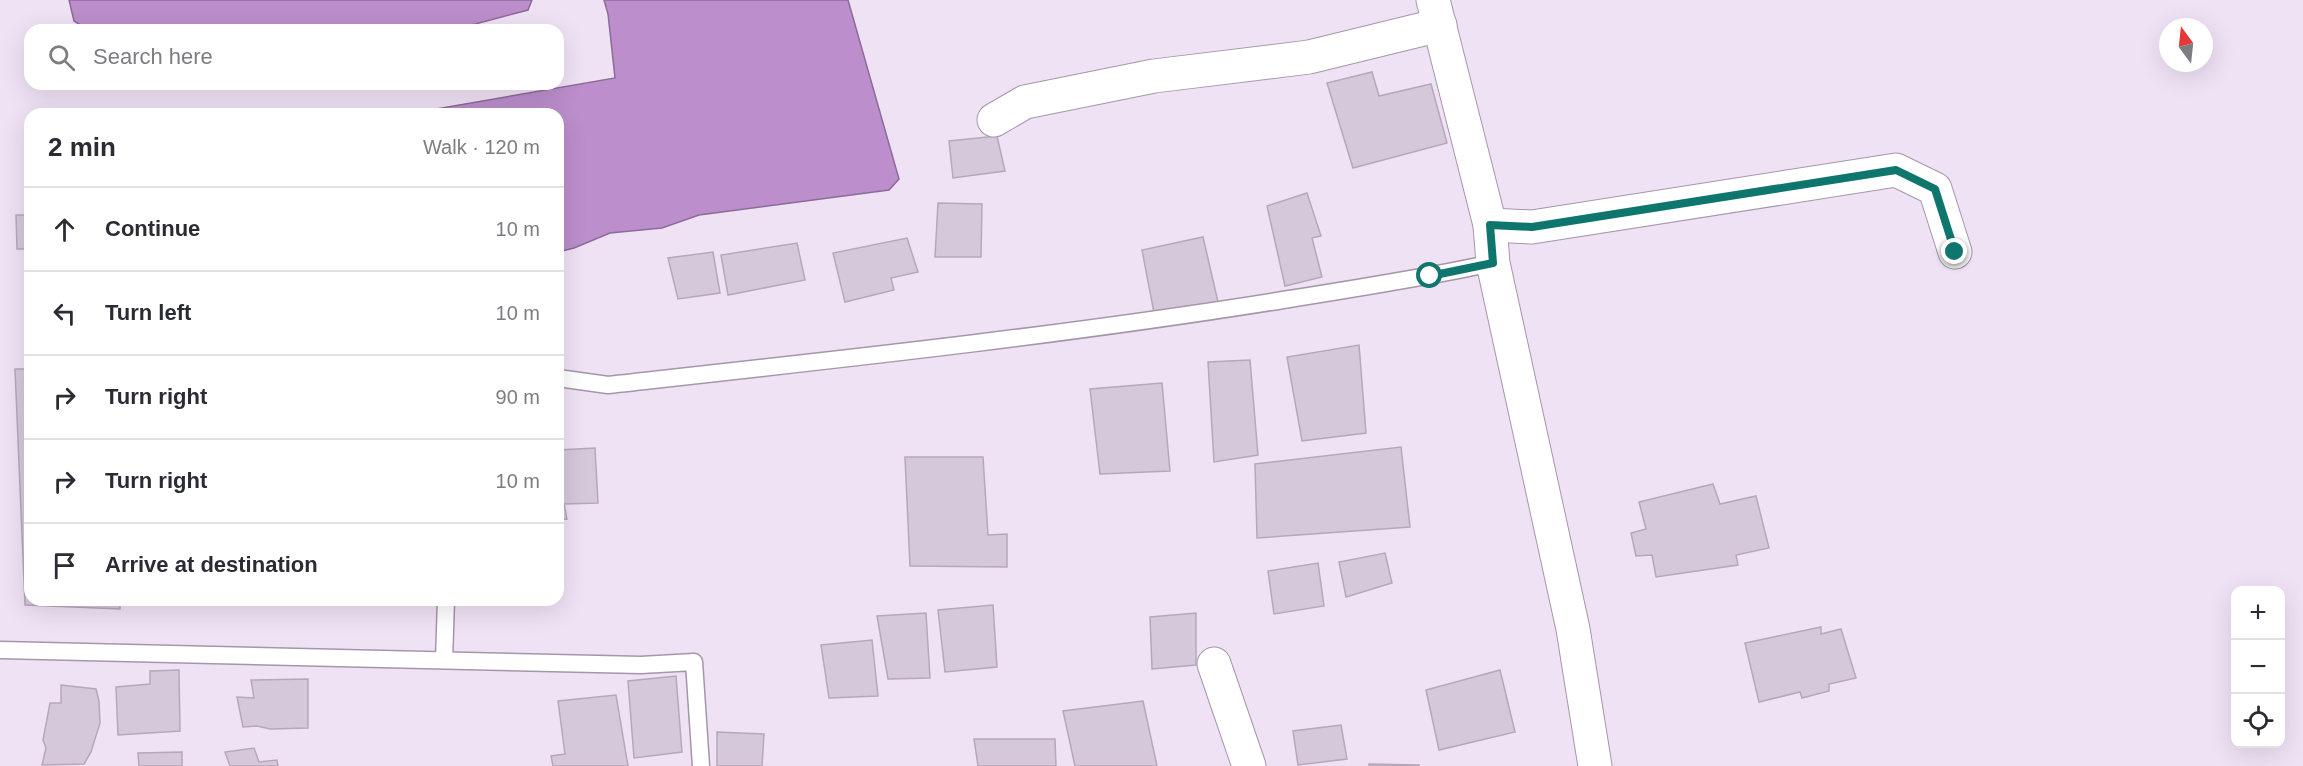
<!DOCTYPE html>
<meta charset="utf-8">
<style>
body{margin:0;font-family:Helvetica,sans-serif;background:#f2f2f3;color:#2b2b33}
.controls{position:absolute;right:18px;bottom:18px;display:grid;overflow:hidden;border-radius:12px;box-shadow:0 6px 24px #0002}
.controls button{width:54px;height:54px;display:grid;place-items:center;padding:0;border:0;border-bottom:2px solid #e1e1e2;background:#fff;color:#2b2b33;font:30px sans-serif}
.compass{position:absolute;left:2159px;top:18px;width:54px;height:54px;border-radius:50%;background:#fff;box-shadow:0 6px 24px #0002;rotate:345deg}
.stop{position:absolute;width:18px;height:18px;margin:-14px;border:4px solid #0f766e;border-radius:50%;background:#fff}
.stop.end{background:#0f766e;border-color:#fff;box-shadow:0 2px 6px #0008}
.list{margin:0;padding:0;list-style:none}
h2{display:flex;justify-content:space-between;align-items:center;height:78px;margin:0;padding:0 24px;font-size:26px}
h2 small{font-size:20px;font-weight:400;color:#7c7c81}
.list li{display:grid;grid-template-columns:39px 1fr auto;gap:18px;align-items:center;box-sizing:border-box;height:84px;padding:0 24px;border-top:2px solid #e1e1e2}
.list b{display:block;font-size:22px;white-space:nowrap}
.list em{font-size:20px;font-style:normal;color:#7c7c81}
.icon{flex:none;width:33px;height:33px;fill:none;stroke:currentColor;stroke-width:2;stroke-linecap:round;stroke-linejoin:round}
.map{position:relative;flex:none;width:2303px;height:766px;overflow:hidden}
.search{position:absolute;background:#fff;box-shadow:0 6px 24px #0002;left:24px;top:24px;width:540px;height:66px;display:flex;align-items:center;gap:15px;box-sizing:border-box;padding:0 21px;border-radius:18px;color:#7c7c81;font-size:22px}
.panel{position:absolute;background:#fff;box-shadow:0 6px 24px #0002;left:24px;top:108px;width:540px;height:498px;border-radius:18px}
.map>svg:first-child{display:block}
.water{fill:#bc8ecc;stroke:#8d6b98;stroke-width:1.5}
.building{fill:#d6c8db;stroke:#b6a8ba;stroke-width:1.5}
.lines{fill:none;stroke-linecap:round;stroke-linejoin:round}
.service-casing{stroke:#a497a9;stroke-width:19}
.minor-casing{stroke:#a497a9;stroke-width:35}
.service{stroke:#fff;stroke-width:16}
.minor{stroke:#fff;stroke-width:33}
.route{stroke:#0f766e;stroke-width:8}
</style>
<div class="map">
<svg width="2303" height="766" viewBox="0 0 2303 766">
<rect width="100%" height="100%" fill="#f0e2f5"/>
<g class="water">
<path d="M69 0H532L528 10 453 30H88L74 21Z"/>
<path d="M604 0H848L899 179 889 190 699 215 662 228 610 233 574 248 558 252V114H431L430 110 615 78 608 14Z"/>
</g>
<g class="building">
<path d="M1372 72 1379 96 1431 84 1447 143 1353 168 1327 83Z"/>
<path d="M997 136 1005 171 953 178 949 141Z"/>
<path d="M1307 193 1321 236 1312 238 1322 277 1285 286 1267 206Z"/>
<path d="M938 203 982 204 981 257H935Z"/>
<path d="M16 215H30V249H17Z"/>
<path d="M1203 237 1218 302 1154 313 1142 250Z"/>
<path d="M907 238 918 272 891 278 894 290 845 302 833 253Z"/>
<path d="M797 243 805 280 728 295 721 255Z"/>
<path d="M713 252 720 293 678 299 668 258Z"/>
<path d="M1359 345 1366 433 1302 441 1287 357Z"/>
<path d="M1250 360 1258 455 1214 462 1208 362Z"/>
<path d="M15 369H30V600H120V609L25 605Z"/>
<path d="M1162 383 1170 471 1100 474 1090 389Z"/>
<path d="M1401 447 1410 527 1257 538 1255 464Z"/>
<path d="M595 448 598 503 564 504 567 519 558 520V450Z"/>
<path d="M905 457H983L988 535 1007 534V567L910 566Z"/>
<path d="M1713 484 1720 504 1756 496 1769 548 1736 555 1738 565 1656 577 1652 555 1636 556 1631 533 1646 529 1639 502Z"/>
<path d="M1385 553 1392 583 1346 597 1339 562Z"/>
<path d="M1318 563 1324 606 1274 614 1268 571Z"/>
<path d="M993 605 997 667 945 672 938 610Z"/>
<path d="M926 613 930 678 888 679 877 616Z"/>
<path d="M1196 613V665L1152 669 1150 617Z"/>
<path d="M1821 627V634L1841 629 1856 678 1829 684V691L1802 698 1800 692 1759 702 1745 643Z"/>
<path d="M872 640 878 696 829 698 821 645Z"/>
<path d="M179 670 180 731 118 735 116 687 150 684V671Z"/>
<path d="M1500 670 1515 732 1439 750 1426 690Z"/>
<path d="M676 676 682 752 634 758 628 681Z"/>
<path d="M308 679V728L270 729 257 726 243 727 237 697 254 698 251 680Z"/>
<path d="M61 685 96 689 99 701 100 723 91 752 84 764 42 765 46 748 43 740 50 703H61Z"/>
<path d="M616 695 628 766H553L551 756 565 754 558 701Z"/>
<path d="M1143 701 1157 766H1075L1063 711Z"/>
<path d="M1341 725 1347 759 1298 765 1293 731Z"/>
<path d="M717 732 764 734 762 766H717Z"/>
<path d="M974 739H1055L1056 766H978Z"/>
<path d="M254 748 259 762 277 760 278 766H230L225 752Z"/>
<path d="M182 752V766H139L138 753Z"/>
<path d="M1369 764 1419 765V766H1369Z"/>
</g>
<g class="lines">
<g class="service-casing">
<g id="service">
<path d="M558 378 608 385C833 360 1059 336 1283 300 1353 289 1423 278 1493 263"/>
<path d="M0 650 641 665 694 662 701 766"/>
<path d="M444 660 446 600"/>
</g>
</g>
<g class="minor-casing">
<g id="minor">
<path d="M1433 0 1490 225 1493 263 1573 629 1595 766"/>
<path d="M994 120 1025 102 1154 76 1309 57 1440 25"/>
<path d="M1490 225 1532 227 1896 170 1935 189 1955 252"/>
<path d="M1214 664 1249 766"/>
</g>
</g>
<use href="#service" class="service"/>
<use href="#minor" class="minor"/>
</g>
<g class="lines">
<path class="route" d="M1430 276 1493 263 1490 225 1532 227 1896 170 1935 189 1955 252"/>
</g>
</svg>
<div class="controls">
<button>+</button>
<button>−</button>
<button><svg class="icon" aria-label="locate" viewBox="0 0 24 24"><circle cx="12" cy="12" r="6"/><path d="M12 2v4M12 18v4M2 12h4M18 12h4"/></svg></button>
</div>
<svg class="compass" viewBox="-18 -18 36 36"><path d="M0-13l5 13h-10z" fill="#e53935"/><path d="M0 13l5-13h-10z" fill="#7c7c81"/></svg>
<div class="stop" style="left:1430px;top:276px"></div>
<div class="stop end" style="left:1955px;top:252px"></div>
<div class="search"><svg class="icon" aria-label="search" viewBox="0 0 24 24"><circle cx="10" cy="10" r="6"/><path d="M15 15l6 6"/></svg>Search here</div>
<section class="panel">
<h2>2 min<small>Walk · 120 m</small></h2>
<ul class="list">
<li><svg class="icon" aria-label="ahead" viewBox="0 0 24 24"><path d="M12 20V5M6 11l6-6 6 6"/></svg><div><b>Continue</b></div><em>10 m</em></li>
<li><svg class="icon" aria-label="left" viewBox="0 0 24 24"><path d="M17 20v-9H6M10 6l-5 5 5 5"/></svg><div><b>Turn left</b></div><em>10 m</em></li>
<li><svg class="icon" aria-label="right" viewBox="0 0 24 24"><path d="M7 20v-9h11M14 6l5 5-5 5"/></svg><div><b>Turn right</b></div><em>90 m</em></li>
<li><svg class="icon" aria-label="right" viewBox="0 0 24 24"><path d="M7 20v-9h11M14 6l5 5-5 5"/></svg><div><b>Turn right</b></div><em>10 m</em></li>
<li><svg class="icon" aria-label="arrive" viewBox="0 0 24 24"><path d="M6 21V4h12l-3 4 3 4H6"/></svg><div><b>Arrive at destination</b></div></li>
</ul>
</section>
</div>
